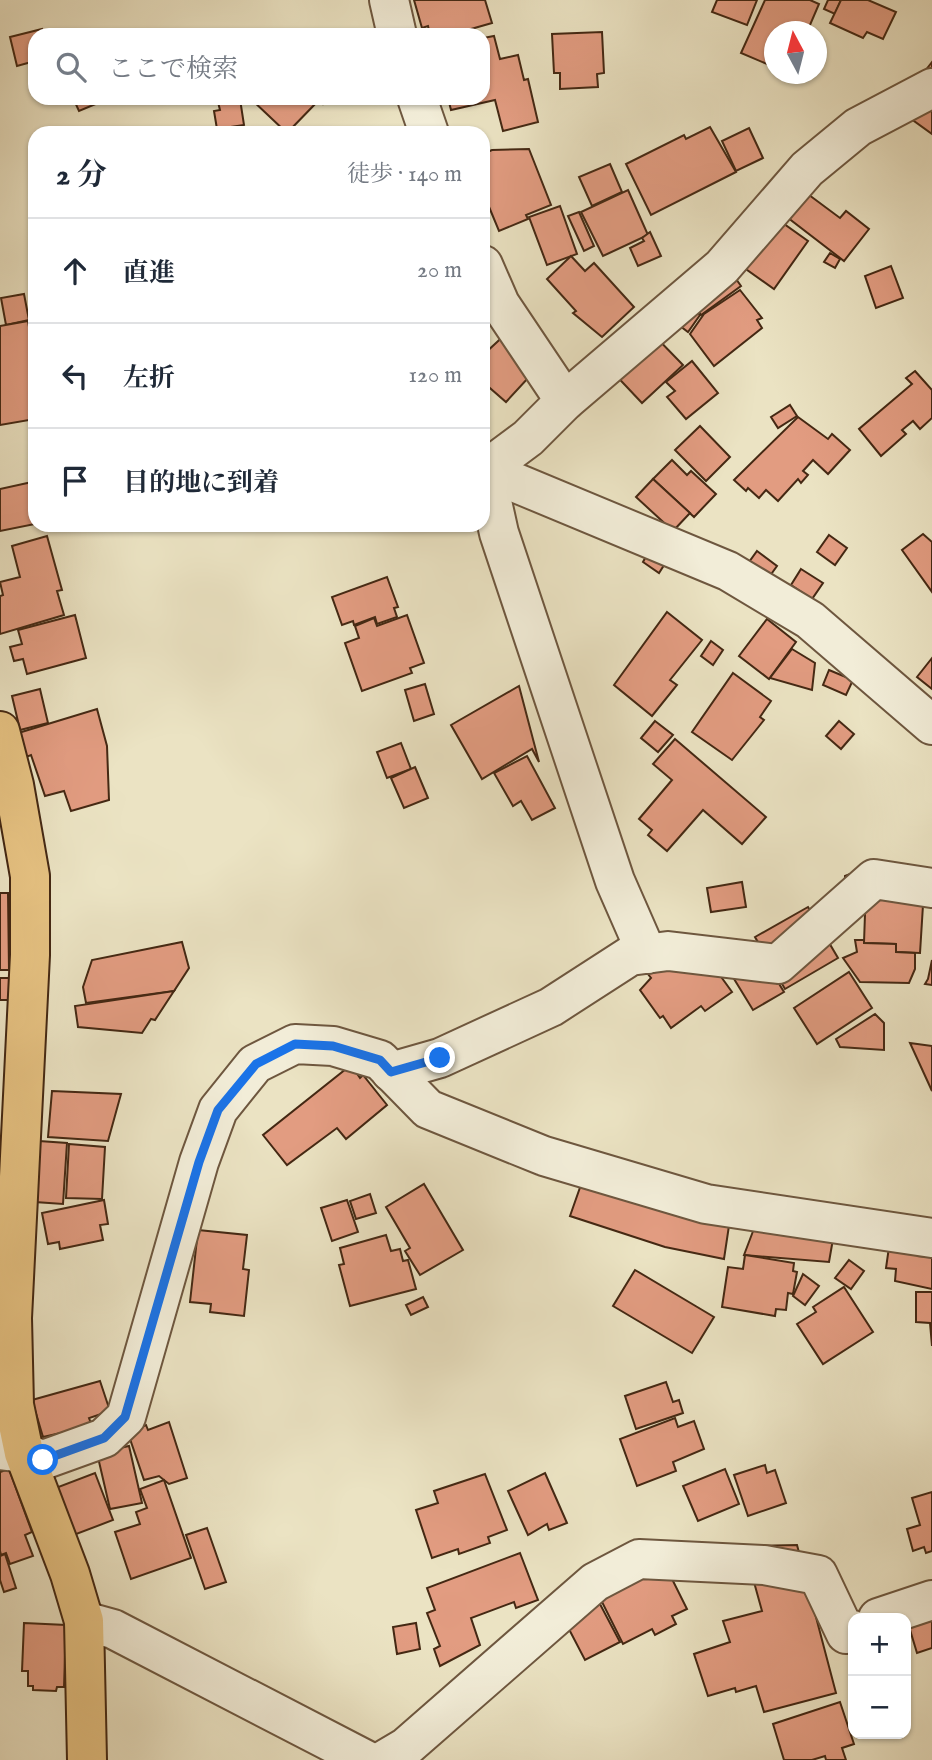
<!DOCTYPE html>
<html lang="ja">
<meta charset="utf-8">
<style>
body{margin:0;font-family:"IM FELL English","Noto Serif JP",serif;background:#f6f6f7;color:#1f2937}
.controls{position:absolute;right:21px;bottom:21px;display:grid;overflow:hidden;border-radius:14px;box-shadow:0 2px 5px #0004}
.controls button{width:63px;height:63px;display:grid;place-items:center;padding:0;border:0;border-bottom:2px solid #e0e1e3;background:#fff;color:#1f2937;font:35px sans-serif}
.compass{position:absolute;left:764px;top:21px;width:63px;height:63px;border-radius:50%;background:#fff;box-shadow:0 2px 5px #0004;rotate:353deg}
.stop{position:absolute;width:21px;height:21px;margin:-16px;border:5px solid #1a73e8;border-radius:50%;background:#fff}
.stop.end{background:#1a73e8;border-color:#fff;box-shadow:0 2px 7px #0008}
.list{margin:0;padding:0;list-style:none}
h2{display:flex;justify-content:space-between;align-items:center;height:91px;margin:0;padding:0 28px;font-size:30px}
h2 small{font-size:23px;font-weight:400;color:#747a83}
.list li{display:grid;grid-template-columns:46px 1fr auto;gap:21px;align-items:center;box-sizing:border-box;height:105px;padding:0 28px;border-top:2px solid #e0e1e3}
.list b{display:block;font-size:26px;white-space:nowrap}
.list em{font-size:23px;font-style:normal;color:#747a83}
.icon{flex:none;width:38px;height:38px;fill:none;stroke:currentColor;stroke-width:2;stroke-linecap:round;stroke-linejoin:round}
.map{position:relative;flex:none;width:932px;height:1760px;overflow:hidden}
.search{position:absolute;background:#fff;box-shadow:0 2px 5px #0004;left:28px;top:28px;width:462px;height:77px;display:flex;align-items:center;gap:18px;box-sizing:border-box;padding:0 24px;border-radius:21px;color:#747a83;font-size:26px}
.panel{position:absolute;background:#fff;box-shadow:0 2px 5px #0004;left:28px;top:126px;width:462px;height:406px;border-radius:21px}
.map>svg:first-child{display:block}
.building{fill:#e29c81;stroke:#442813;stroke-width:2}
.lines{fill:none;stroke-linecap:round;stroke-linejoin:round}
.minor-casing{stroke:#6e573f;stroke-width:42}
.major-casing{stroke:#442813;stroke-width:42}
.minor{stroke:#f2edd8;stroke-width:38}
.major{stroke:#e6c282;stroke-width:38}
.route{stroke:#1a73e8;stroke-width:9}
</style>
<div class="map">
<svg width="932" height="1760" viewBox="0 0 932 1760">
<rect width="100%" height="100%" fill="#ebe3c3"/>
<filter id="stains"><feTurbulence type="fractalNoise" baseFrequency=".00286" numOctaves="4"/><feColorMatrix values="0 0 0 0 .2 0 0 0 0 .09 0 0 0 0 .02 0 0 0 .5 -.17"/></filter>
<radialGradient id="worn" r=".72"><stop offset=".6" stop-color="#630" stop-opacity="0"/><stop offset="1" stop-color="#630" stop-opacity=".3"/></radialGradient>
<g class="building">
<path d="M414 0H485L492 23 450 35H430L428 26 422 28Z"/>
<path d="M717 0H757L747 25 712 12Z"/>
<path d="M765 0H810L819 4 807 32H774V59L770 57 767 64 741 53Z"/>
<path d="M828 0H841L835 14 824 9Z"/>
<path d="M841 0H868L896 12 883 39 867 32 863 38 830 23Z"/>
<path d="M42 29 44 35H35V61L17 66 10 37Z"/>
<path d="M602 32 604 73 597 74 598 87 560 89V73H554L552 34Z"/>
<path d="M494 36 500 59 518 55 524 80 528 79 538 122 503 131 495 100 451 110 448 98H483V38Z"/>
<path d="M932 62V134L896 108Z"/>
<path d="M73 98H110L79 111Z"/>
<path d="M256 98H329L323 104 319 100 287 133 253 101Z"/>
<path d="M240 99 244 125 217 129 214 111 220 110 218 102Z"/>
<path d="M710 127 736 172 651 215 626 164 684 135 686 139Z"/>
<path d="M749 128 763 158 736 171 722 141Z"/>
<path d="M529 149 551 205 526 215 528 219 499 231 487 202 483 203V154L492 150Z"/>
<path d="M610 164 622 192 592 206 579 177Z"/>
<path d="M801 189 840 218 846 211 869 229 844 261 783 214Z"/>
<path d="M628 190 648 235 603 256 581 212Z"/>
<path d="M756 204 808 241 774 289 743 267Z"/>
<path d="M560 206 577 254 547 265 529 217Z"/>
<path d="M579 212 594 246 584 251 568 216Z"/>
<path d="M650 232 661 256 638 266 630 248 644 241 642 238Z"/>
<path d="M830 253 840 259 835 268 824 262Z"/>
<path d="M571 256 585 271 594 263 634 307 602 337 573 313 576 311 547 279Z"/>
<path d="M724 262 741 286 701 315 684 290Z"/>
<path d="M891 266 903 298 876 308 865 276Z"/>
<path d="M740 290 762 318 757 320 762 328 714 366 690 334 704 314Z"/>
<path d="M24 294 29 320 6 325 1 298Z"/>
<path d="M675 296 700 315 688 332 663 313Z"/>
<path d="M28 321 35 362V382H32L35 419 0 425V326Z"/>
<path d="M648 329 683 365 642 403 608 367Z"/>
<path d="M508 332 541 364 506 402 483 382V355Z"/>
<path d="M692 361 718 393 686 419 667 397 675 391 666 382Z"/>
<path d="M915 371 932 390V418L920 429 913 421 902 430 906 434 881 456 859 429 912 384 906 378Z"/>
<path d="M790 405 797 416 778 428 771 417Z"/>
<path d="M798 417 828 439 832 434 850 450 828 474 813 460 803 471 808 475 801 483 798 479 778 501 766 490 759 498 748 488 746 491 734 480Z"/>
<path d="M700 426 730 457 706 481 675 450Z"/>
<path d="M672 460 687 475 691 471 716 494 694 517 653 479Z"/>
<path d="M653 479 690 513 673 531 636 497Z"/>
<path d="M32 482 35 524 0 531V489Z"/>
<path d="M923 534 932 542V592L902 550Z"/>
<path d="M829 535 847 548 835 565 817 552Z"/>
<path d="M47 536 62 590 57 591 64 615 0 634V596L3 595 0 582 20 577 12 546Z"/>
<path d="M649 551 666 562 659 573 643 562Z"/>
<path d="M757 551 777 566 764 584 744 569Z"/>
<path d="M801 569 823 583 812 599 791 585Z"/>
<path d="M387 577 398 607 394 608 397 617 377 624 375 617 354 625 353 621 342 625 332 597Z"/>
<path d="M667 612 702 640 670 680 677 685 652 716 614 685Z"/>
<path d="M75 615 86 658 27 674 23 659 14 661 10 647 22 644 18 630Z"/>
<path d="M407 615 424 663 410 668 412 673 362 691 345 643 359 638 355 626 374 618 377 626Z"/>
<path d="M767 619 796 642 769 679 739 656Z"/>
<path d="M711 641 723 650 713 665 701 656Z"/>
<path d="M792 649 815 663 812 690 770 678Z"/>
<path d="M932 658V689L917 677Z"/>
<path d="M829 670 853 680 846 695 823 685Z"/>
<path d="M733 673 771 701 760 717 764 720 732 760 692 732Z"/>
<path d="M425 684 434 714 414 721 405 690Z"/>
<path d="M519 686 539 762 532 749 482 779 451 725Z"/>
<path d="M40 689 48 723 20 730 12 696Z"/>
<path d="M97 709 107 746 109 800 71 811 64 791 45 796 31 755 21 759 15 734Z"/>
<path d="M655 721 673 735 658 752 641 738Z"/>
<path d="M839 721 854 734 841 749 826 736Z"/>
<path d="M675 739 766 817 742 844 703 810 667 851 648 835 652 830 639 819 672 780 653 764Z"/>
<path d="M401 743 411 769 387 778 377 752Z"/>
<path d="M527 756 555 808 532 820 521 801 513 806 494 773Z"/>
<path d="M415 767 428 798 404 808 391 778Z"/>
<path d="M850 874H880L924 889 920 953 896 952V944L864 943 865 914H844L845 876Z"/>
<path d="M742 882 746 907 711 912 707 888Z"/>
<path d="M0 893H8L9 970H0Z"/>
<path d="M808 907 838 958 785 989 755 937Z"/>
<path d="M855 940H864V943L896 944V952L915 953V969L909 983 860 982 843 958 857 952Z"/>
<path d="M182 942 189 968 174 991 86 1003 83 987 92 960Z"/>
<path d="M701 949 732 992 705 1011 701 1006 671 1028 663 1016 660 1018 640 990 651 978 644 969Z"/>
<path d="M759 951 784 992 753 1010 728 969Z"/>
<path d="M932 960V985L925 984 928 979Z"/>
<path d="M849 972 872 1008 817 1044 794 1008Z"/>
<path d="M0 978H13L12 1000H0Z"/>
<path d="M174 991 155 1020 151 1019 142 1033 78 1027 75 1006Z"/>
<path d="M875 1014 884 1023V1050L840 1047 836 1039Z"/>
<path d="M910 1043 932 1046V1091Z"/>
<path d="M351 1065 360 1078 363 1075 387 1105 346 1139 337 1128 287 1165 263 1135Z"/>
<path d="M52 1091 121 1094 108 1141 48 1137Z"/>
<path d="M39 1141 67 1143 63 1204 35 1202Z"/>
<path d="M69 1144 105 1147 102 1199 66 1198Z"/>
<path d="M583 1179 730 1219 724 1259 665 1247 570 1216Z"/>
<path d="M424 1184 463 1250 420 1275 405 1251 410 1248 386 1207Z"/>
<path d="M370 1194 376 1213 356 1219 350 1201Z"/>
<path d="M104 1200 108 1224 100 1225 103 1240 60 1249 59 1242 48 1244 42 1213Z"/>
<path d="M347 1200 358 1232 332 1241 321 1208Z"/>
<path d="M755 1226 833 1239 829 1262 744 1255Z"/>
<path d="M198 1230 247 1235 243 1269 249 1270 244 1316 210 1312 211 1304 190 1302Z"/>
<path d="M386 1235 391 1251 400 1249 403 1261 408 1260 416 1289 350 1306 339 1265 344 1264 340 1248Z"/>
<path d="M889 1247 919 1250 918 1256 932 1257V1289L895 1281 896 1269 886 1268Z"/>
<path d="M745 1255 794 1263 793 1271 797 1272 793 1294 788 1293 786 1310 776 1309 775 1316 722 1307 728 1267 743 1269Z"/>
<path d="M849 1260 864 1271 851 1289 835 1278Z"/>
<path d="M635 1270 714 1317 692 1353 613 1306Z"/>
<path d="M803 1274 819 1286 805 1305 793 1296Z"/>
<path d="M844 1287 873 1332 823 1364 797 1324 816 1312 813 1307Z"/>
<path d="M916 1292H932V1346L930 1323 916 1322Z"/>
<path d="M423 1297 428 1307 411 1315 406 1305Z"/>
<path d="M100 1381 110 1411 89 1418 92 1426 43 1437 32 1400Z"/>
<path d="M666 1382 673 1402 679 1400 683 1413 636 1429 625 1396Z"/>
<path d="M675 1418 678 1427 694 1421 704 1449 673 1462 676 1471 637 1486 620 1439Z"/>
<path d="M169 1422 187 1478 169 1484 159 1476 144 1480 128 1433 146 1425 148 1430Z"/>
<path d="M129 1446 142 1503 110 1509 97 1453Z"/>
<path d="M765 1465 767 1473 775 1470 786 1503 748 1516 734 1475Z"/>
<path d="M9 1469 32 1532 25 1535 33 1556 10 1564 6 1553 1 1555 0 1551V1472Z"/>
<path d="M725 1469 739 1504 698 1521 683 1486Z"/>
<path d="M95 1473 113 1520 71 1536 53 1489Z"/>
<path d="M545 1473 567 1523 549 1530 547 1524 528 1535 508 1491Z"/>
<path d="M485 1474 507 1530 488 1537 490 1543 459 1554 458 1549 432 1558 416 1510 438 1503 434 1491Z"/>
<path d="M164 1480 191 1558 131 1579 115 1532 140 1524 136 1512 147 1508 140 1489Z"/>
<path d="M932 1492V1551L926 1553 924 1547 913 1551 907 1529 920 1525 912 1498Z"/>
<path d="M207 1528 226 1582 205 1589 186 1535Z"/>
<path d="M797 1545 836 1693 764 1712 756 1686 736 1692 735 1688 708 1696 694 1654 730 1642 723 1621 762 1611 744 1546Z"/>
<path d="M520 1553 538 1600 516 1608 514 1602 471 1618 480 1645 440 1666 434 1649 440 1646 427 1613 435 1610 427 1588Z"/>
<path d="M668 1553 672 1579 687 1609 672 1616 676 1624 655 1635 652 1629 623 1644 597 1592Z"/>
<path d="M5 1554 16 1588 4 1592 0 1580V1556Z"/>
<path d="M591 1587 620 1642 585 1660 559 1610Z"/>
<path d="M932 1600V1648L917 1653 904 1610Z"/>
<path d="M24 1623 66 1625 64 1687H57L56 1691 33 1690V1686H28V1671H22Z"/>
<path d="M416 1623 420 1649 397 1654 393 1627Z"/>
<path d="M840 1702 854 1744 842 1748 846 1760H826L825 1756 812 1760H784L773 1724Z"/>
</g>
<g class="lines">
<g class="minor-casing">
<g id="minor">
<path d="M389 0 397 35"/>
<path d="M417 98 429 133"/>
<path d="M483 265 500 304 565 401"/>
<path d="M485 470 528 438 565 401 722 267 807 169 858 127 932 88"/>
<path d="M485 470 728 571 810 620 932 725"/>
<path d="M485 470 499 533 615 881 647 954"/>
<path d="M391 1072 440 1058 551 1007 630 956 668 951 778 964 874 879 932 888"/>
<path d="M0 1450 24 1453 43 1460 104 1438 126 1417 199 1162 218 1110 255 1064 295 1044 333 1046 380 1060 428 1109 544 1156 706 1204 932 1238"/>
<path d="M878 1618 932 1600"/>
<path d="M84 1621 113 1629 366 1760"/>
<path d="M384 1760 406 1747 595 1582 639 1559 764 1565 818 1575 846 1634 853 1630"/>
</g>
</g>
<g class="major-casing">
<path id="major" d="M0 731 14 785 30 876V955L12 1318 14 1405 24 1453 70 1574 84 1621 87 1760"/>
</g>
<use href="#minor" class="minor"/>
<use href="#major" class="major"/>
</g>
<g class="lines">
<path class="route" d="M43 1460 104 1438 125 1417 199 1162 218 1110 256 1064 295 1044 333 1046 380 1060 391 1072 440 1058"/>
</g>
<rect width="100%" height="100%" filter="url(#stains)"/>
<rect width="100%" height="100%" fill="url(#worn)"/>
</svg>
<div class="controls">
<button>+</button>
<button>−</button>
</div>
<svg class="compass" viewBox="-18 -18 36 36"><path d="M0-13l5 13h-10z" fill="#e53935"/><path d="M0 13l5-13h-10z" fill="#747a83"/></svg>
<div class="stop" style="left:43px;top:1460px"></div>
<div class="stop end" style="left:440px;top:1058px"></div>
<div class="search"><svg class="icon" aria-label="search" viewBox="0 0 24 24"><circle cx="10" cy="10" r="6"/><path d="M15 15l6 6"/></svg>ここで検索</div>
<section class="panel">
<h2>2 分<small>徒歩 · 140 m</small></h2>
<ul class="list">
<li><svg class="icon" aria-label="ahead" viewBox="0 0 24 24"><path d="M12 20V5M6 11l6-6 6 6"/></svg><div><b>直進</b></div><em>20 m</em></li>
<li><svg class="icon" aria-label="left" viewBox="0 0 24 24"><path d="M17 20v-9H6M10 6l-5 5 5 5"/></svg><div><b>左折</b></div><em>120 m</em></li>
<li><svg class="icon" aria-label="arrive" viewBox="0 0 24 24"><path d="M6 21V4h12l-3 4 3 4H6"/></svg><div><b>目的地に到着</b></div></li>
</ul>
</section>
</div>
